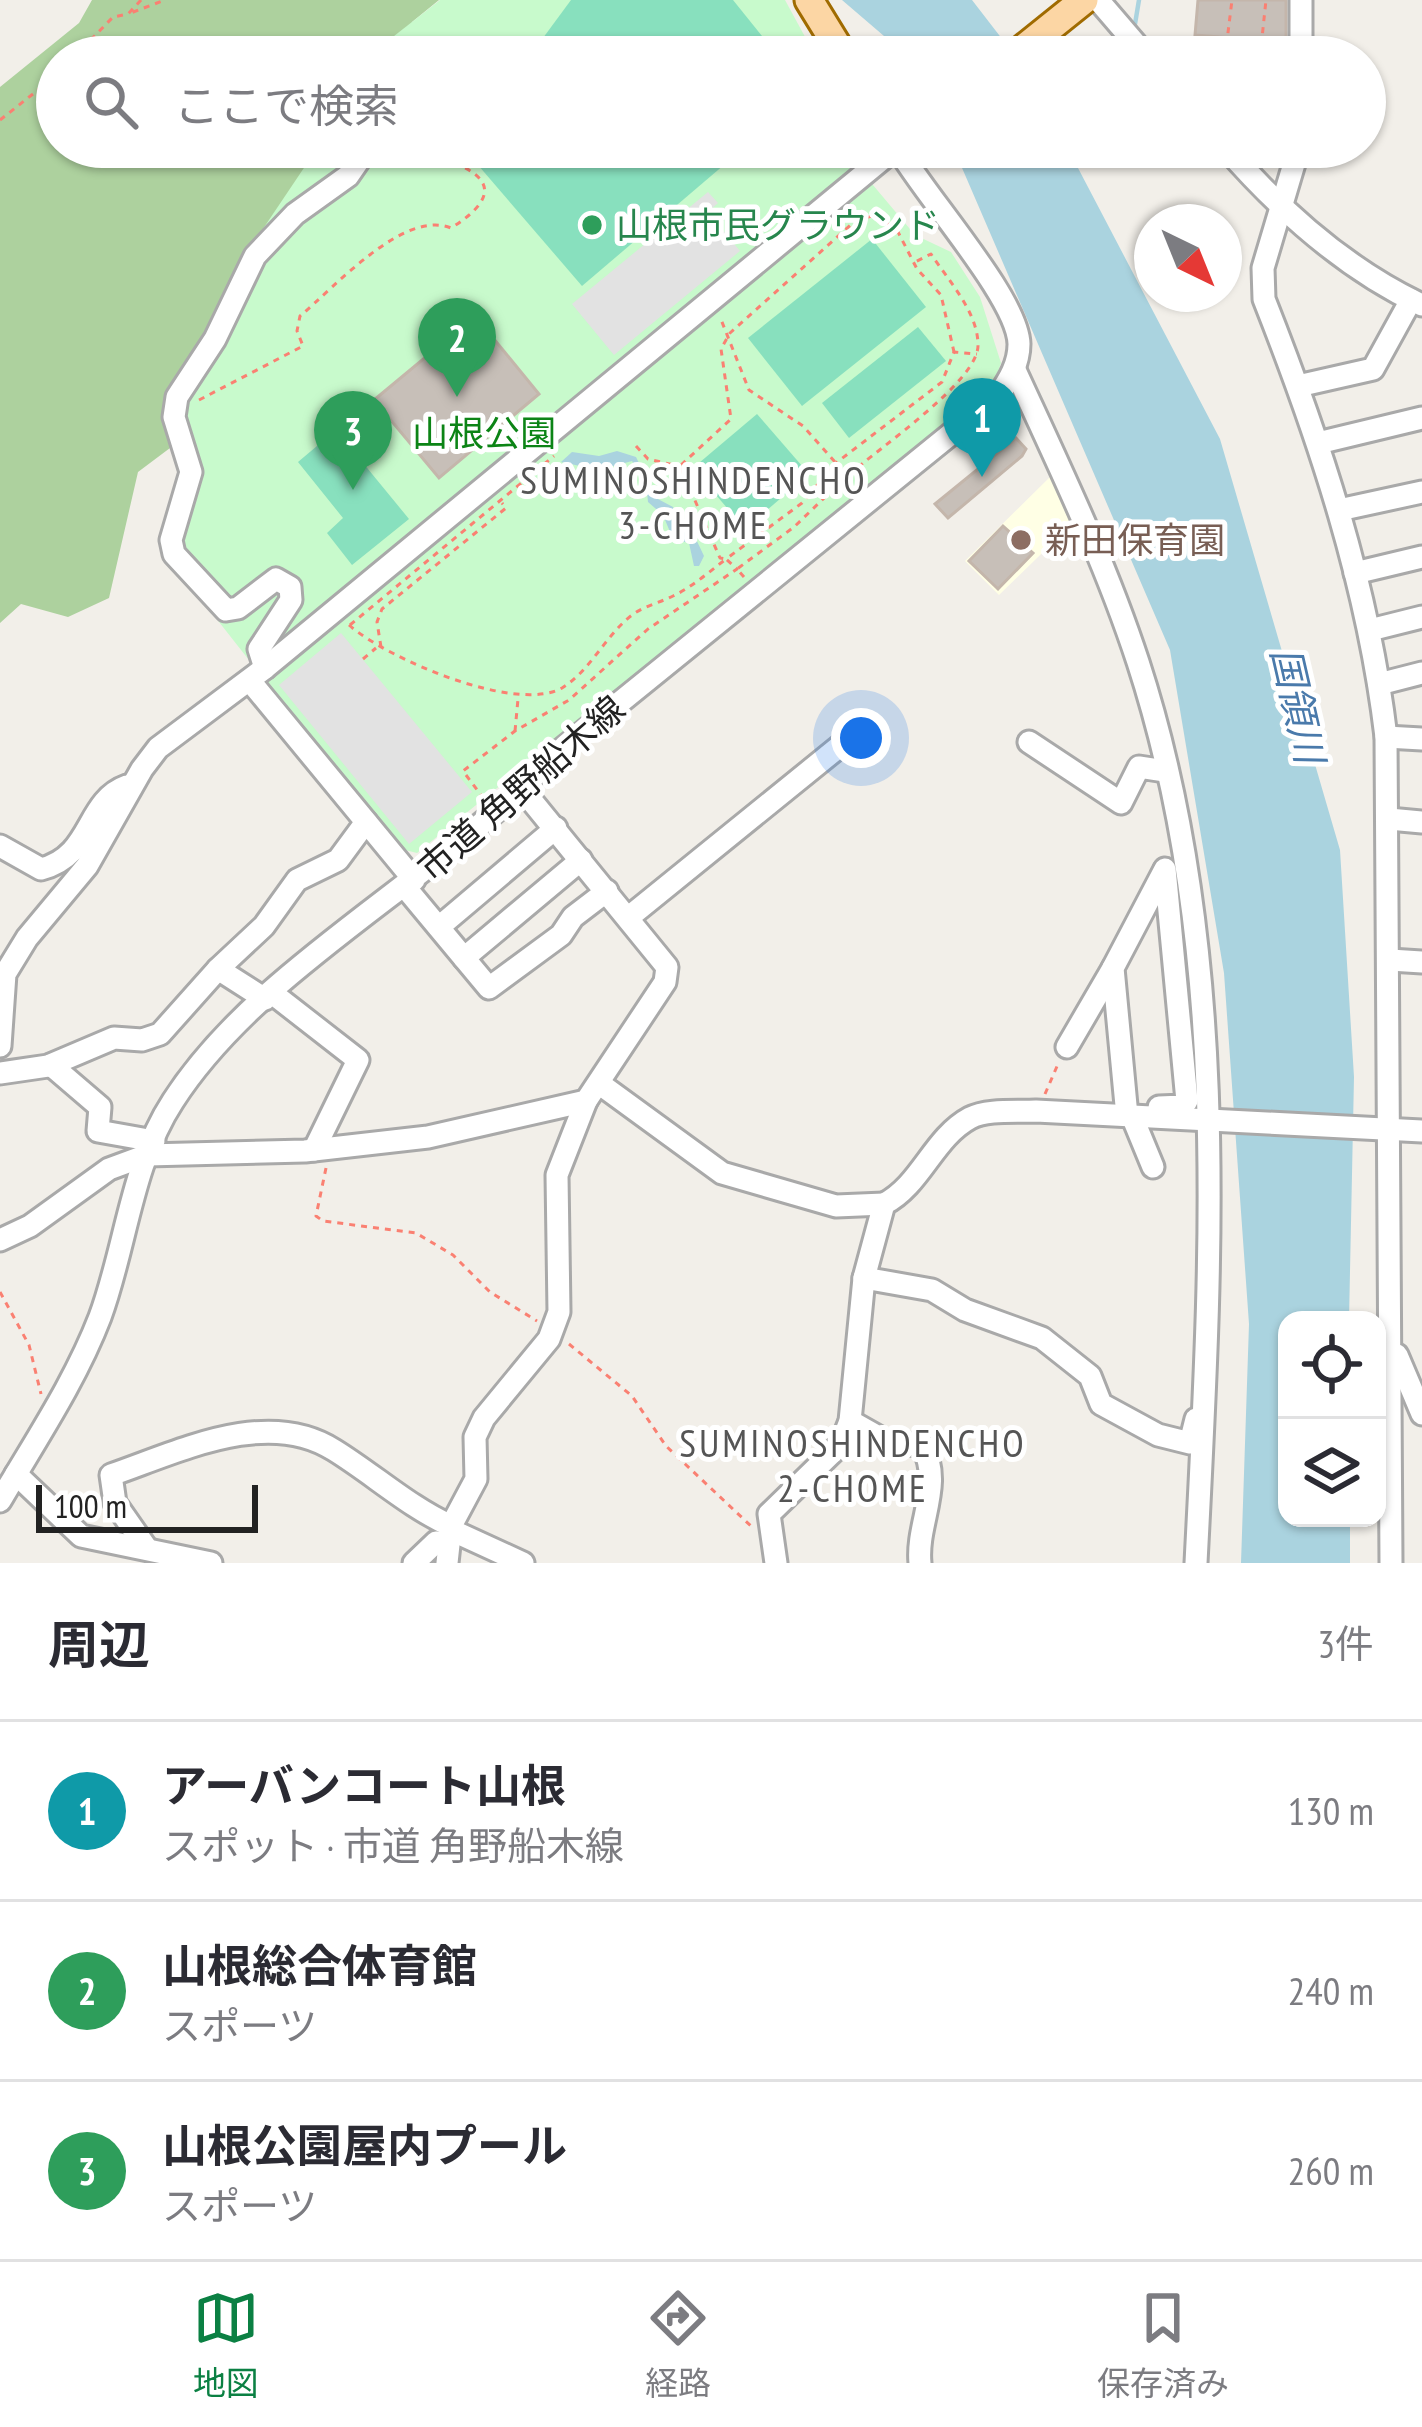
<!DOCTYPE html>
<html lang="ja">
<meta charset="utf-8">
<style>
body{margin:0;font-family:"PT Sans Narrow","Noto Sans JP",sans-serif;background:#f7f7f7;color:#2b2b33}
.controls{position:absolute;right:36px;bottom:36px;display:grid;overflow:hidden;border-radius:24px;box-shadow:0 3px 9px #0004}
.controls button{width:108px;height:108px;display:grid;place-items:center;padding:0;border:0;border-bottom:3px solid #e1e1e2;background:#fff;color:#2b2b33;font:60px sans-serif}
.compass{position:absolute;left:1134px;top:204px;width:108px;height:108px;border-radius:50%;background:#fff;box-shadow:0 3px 9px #0004;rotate:137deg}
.scale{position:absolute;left:36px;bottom:30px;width:222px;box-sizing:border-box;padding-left:12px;border:6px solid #222;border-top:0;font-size:33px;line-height:42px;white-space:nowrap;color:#222;-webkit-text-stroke:9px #fff;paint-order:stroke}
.you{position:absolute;left:861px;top:738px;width:42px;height:42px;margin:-30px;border:9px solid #fff;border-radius:50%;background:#1a73e8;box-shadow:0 0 0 18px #1a73e833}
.badge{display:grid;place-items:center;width:78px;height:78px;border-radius:50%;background:#0b8043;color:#fff;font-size:39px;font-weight:700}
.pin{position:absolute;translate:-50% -99px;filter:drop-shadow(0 3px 6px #0008)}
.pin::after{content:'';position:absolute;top:63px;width:42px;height:36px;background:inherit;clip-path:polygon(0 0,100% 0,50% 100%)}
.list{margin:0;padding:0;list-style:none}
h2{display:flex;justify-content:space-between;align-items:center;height:156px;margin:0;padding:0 48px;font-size:51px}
h2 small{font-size:39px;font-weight:400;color:#7c7c81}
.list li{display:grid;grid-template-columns:78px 1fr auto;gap:36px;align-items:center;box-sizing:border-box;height:180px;padding:0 48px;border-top:3px solid #e1e1e2}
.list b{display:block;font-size:45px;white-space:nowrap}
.list p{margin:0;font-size:39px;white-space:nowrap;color:#7c7c81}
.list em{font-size:39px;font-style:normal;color:#7c7c81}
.icon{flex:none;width:66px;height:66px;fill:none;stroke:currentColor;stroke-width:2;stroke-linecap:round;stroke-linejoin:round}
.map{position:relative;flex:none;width:1422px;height:1563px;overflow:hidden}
.search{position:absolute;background:#fff;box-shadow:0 3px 9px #0004;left:36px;right:36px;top:36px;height:132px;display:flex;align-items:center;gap:30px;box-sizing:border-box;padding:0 42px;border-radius:66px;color:#7c7c81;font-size:45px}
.sheet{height:696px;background:#fff}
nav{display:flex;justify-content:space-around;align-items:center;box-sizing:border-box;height:168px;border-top:3px solid #e1e1e2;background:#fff;font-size:33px;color:#7c7c81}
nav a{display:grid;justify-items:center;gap:6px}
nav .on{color:#0b8043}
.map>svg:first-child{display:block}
.education{fill:#ffffe5}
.forest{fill:#add19e}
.park{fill:#c8facc}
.pitch{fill:#88e0be}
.parking{fill:#e2e2e2}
.water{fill:#aad3df}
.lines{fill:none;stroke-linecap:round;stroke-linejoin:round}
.stream{stroke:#aad3df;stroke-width:4.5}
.building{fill:#c7bfb8;stroke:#c4b6ab;stroke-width:3}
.minor-casing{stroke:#a9a9a9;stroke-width:27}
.major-casing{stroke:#a06b00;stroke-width:33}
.path{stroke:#fa8072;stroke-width:3;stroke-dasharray:6 6;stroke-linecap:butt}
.minor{stroke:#fff;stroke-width:21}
.major{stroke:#fcd6a4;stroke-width:27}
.leisure-dot{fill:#2e9e5b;stroke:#fff;stroke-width:4.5}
.education-dot{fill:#8d6e63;stroke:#fff;stroke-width:4.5}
.labels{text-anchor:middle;stroke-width:10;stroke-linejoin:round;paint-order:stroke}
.leisure-label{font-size:36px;fill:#27864d;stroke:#fff;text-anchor:start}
.park-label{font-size:36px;fill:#0c8416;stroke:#fff}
.education-label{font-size:36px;fill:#785e54;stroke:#fff;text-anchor:start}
.street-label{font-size:36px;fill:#222;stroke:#fff}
.neighbourhood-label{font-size:39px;letter-spacing:3px;fill:#555;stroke:#fff}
.water-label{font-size:39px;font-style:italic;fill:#4a7aab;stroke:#fff}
</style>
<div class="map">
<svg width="1422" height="1563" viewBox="0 0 1422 1563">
<rect width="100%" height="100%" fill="#f2efe9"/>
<path class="education" d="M1054 473 1077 519 999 595 965 561Z"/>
<path class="forest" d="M92 0H439L412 22 407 57H57V147H411L190 494 179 424 170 448 138 472 109 598 68 617 21 604 0 623V87L79 23Z"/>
<g class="park">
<path d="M440 0H785L816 57H378L389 40Z"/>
<path d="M318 147H841L915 235 951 252 980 297 1001 363 993 386 417 853 397 848 175 566 187 471 168 421 221 321 244 257Z"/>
</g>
<g class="pitch">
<path d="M571 0H733L779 57H529Z"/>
<path d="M476 147H745L582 286 478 165Z"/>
<path d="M872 239 926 307 802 406 748 338Z"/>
<path d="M918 327 946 361 849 438 822 403Z"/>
<path d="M757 414 809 474 745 529 693 468Z"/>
<path d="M336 430 409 519 352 565 327 533 343 518 298 462Z"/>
</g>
<g class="parking">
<path d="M708 192 718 203 708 212 740 251 614 355 572 304Z"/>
<path d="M341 633 472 792 409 844 279 685Z"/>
</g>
<g class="water">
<path d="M842 0H972L1016 57H900L891 42Z"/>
<path d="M953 147H1067L1220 439 1340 850 1354 1077 1349 1320H1287V1518H1350V1563H1241L1249 1324 1224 973 1170 650Z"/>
<path d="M617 451 636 457 656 498 673 507 678 530 695 537 704 556 699 566H694L689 543 673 539 663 515 648 502 646 482 632 461 599 470 561 462 572 452 599 456Z"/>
</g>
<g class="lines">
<g class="stream">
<path d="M1135 24 1139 0"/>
<path d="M1128 57H1129"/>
</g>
</g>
<g class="building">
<path d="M1198 0H1286V57H1230L1233 38 1195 35Z"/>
<path d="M475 316 539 394 439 478 374 400Z"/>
<path d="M1016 438 1026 449 1022 456 948 518 935 504Z"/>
<path d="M1003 526 1033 553 998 589 969 561Z"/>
</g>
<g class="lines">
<g class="minor-casing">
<g id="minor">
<path d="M1098 0 1147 57"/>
<path d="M1301 57V0"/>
<path d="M1225 147C1279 209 1347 270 1422 305"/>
<path d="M1299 147 1263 268 1264 299C1320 441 1368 585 1386 737L1391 1563"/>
<path d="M1015 370C1059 466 1105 561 1138 662 1232 950 1211 1266 1196 1563"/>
<path d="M1298 386 1373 369 1411 300"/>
<path d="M1318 443 1422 418"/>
<path d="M1339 510 1422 492"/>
<path d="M1355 573 1422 557"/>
<path d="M1370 630 1422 617"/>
<path d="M265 668 259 649 291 600 290 587 276 579 238 608 226 610 174 554 171 540 191 472 174 417 177 397 215 339 255 256 295 214 348 176 368 147"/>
<path d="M250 681 414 880"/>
<path d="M1379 684 1422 673"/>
<path d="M1386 737 1422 739"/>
<path d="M1029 742 1121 803 1139 767 1165 771"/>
<path d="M1389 819 1422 822"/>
<path d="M0 846 41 869C93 856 85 801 127 786"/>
<path d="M405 887 464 958 581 860"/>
<path d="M629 917 856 733"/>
<path d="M439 927 556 828"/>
<path d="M464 958 489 988 561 935 573 917 607 891"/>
<path d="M1390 960 1422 962"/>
<path d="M272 993 358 1060 314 1150"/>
<path d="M265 999 218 969 264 926 297 880 338 860 366 822"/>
<path d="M0 1046 5 974 27 938 87 866 142 769 158 748 265 668 897 147C923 194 1018 298 1019 344 1019 364 1009 380 999 395L550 759C439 879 259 967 173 1101 131 1165 126 1247 100 1317 75 1382 35 1441 0 1501"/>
<path d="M1067 1047 1113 968"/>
<path d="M51 1065 100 1107 98 1131 154 1141"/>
<path d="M0 1073 48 1066 114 1038 142 1040 160 1034 218 969"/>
<path d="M600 1084 722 1173 836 1206 884 1204"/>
<path d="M1159 1107 1183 1106 1187 1101 1165 869"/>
<path d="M1127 1116 1113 968 1164 871"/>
<path d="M1132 1116 1153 1167"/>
<path d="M0 1240 30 1226 109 1169 147 1155 305 1151 428 1137 586 1101 665 982 667 967 522 789"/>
<path d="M864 1278 932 1290 965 1310 1042 1338 1090 1376 1101 1404 1158 1435 1190 1443 1196 1419"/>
<path d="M1397 1355 1422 1414"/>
<path d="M850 1421 889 1443 922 1445C944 1485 916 1523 920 1563"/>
<path d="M16 1474 81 1536 211 1563"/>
<path d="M451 1530 523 1563"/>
<path d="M145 1546 115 1503 111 1475C178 1452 267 1407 334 1450 373 1474 409 1507 451 1526"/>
<path d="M414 1563 436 1542 448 1543"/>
<path d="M447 1563 451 1526 476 1479 475 1437 484 1418 549 1339 559 1312 557 1175 586 1101"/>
<path d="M776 1563 769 1514 841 1444 850 1421 864 1278 884 1204C921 1185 933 1138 970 1118 987 1109 1016 1112 1036 1111L1422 1131"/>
</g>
</g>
<g class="major-casing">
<g id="major">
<path d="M809 0 844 57"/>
<path d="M1013 57 1084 0"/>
<path d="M896 147H897"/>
</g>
</g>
<g class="path">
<path d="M141 0 128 14 165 0"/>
<path d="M74 57 113 17 128 14"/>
<path d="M1225 57 1232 0"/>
<path d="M1260 57 1266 0"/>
<path d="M0 120 57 75"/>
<path d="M199 400 303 346 297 331 300 316C336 286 404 209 451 228 531 178 449 160 403 147"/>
<path d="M636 446 648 459 678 466"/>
<path d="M681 465 731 419 721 349 730 333 856 220 872 216 896 228 917 269 941 295 954 352"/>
<path d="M849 475C877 449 979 381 978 345 978 312 948 280 931 254L915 262"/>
<path d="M744 577 737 569 794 527 847 476 836 463 942 382 954 352 977 354"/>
<path d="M349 625C386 658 515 714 562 688 591 670 605 636 632 615 644 606 659 603 673 596 692 587 709 572 726 559L720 558 680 466"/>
<path d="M350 625 554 456"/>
<path d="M381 647 377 622 382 609 506 508 502 503"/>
<path d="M363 659 376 648"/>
<path d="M515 731 518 699"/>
<path d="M484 799 463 771 515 731 569 700 648 629 737 569 726 559 802 503 836 463 803 426 749 390 720 317"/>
<path d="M1045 1094 1058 1064"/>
<path d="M326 1168 316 1216 323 1221 416 1233 453 1255 490 1292 537 1321"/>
<path d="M0 1292 29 1345 41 1394"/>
<path d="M569 1344 632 1396 666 1446 752 1527"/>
</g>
<use href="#minor" class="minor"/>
<use href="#major" class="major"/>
</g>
<circle class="leisure-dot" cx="592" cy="225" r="12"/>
<circle class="education-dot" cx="1021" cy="540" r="12"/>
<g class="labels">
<g class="leisure-label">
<text x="616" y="238">山根市民グラウンド</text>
</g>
<g class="park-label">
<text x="484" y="446">山根公園</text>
</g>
<g class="education-label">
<text x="1045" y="553">新田保育園</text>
</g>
<g class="street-label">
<text transform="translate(521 788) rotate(-41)" y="13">市道 角野船木線</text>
</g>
<g class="neighbourhood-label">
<text x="694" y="494">SUMINOSHINDENCHO<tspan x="694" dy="45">3-CHOME</tspan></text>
<text x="853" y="1457">SUMINOSHINDENCHO<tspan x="853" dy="45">2-CHOME</tspan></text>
</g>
<g class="water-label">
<text transform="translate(1298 705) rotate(77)" y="14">国領川</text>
</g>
</g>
</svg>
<div class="controls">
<button><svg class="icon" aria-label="locate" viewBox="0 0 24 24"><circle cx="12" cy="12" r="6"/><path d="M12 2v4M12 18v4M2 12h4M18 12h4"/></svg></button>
<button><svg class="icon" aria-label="layers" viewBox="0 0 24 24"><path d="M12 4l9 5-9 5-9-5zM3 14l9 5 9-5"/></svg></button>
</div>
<svg class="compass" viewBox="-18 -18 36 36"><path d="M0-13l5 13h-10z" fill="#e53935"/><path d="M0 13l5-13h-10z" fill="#7c7c81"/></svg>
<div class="scale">100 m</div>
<div class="you"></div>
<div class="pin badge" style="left:982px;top:477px;background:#0f9aa8">1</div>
<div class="pin badge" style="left:457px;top:397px;background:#2e9e5b">2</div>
<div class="pin badge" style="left:353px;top:490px;background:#2e9e5b">3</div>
<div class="search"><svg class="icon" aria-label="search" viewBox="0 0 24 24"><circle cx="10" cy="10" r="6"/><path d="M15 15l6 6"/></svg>ここで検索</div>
</div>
<section class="sheet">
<h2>周辺<small>3件</small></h2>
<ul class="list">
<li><span class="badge" style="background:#0f9aa8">1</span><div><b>アーバンコート山根</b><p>スポット · 市道 角野船木線</p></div><em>130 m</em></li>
<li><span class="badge" style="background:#2e9e5b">2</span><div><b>山根総合体育館</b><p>スポーツ</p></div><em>240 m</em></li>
<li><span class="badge" style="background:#2e9e5b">3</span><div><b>山根公園屋内プール</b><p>スポーツ</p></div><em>260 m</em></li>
</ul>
</section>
<nav>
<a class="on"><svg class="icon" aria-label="map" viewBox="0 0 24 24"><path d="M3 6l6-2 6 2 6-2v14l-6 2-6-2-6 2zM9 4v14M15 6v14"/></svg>地図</a>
<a><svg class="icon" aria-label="directions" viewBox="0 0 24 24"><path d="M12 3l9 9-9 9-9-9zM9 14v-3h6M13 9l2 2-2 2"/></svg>経路</a>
<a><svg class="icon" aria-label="saved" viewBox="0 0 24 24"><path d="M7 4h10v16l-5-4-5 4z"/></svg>保存済み</a>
</nav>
